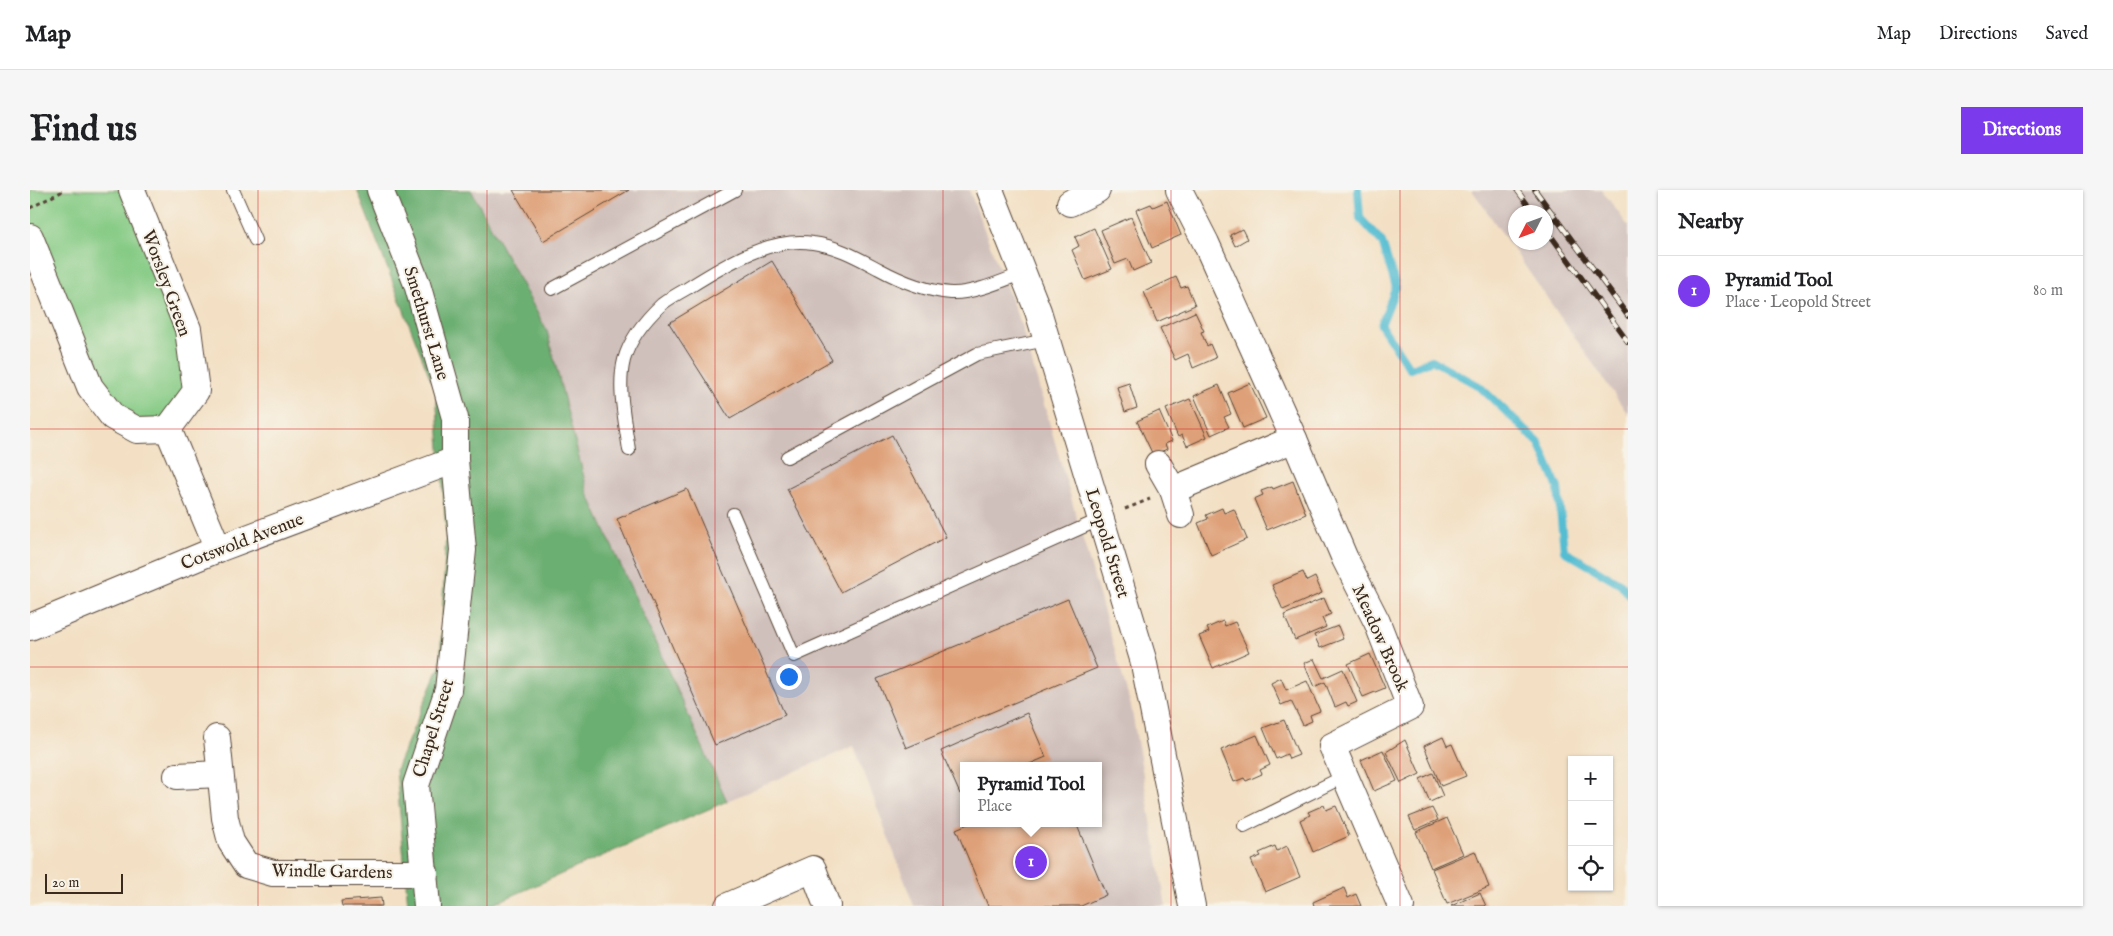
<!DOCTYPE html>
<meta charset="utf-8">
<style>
body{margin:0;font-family:"IM FELL English",serif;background:#f6f6f6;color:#202124}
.controls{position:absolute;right:15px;bottom:15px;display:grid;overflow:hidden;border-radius:0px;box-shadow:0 1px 4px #0004}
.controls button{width:45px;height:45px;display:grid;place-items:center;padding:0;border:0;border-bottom:1px solid #e0e0e0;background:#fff;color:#202124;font:25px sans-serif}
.compass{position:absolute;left:1478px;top:15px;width:45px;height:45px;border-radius:50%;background:#fff;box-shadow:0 1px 4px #0004;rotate:228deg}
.scale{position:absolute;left:15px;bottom:12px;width:78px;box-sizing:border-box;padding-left:5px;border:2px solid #3b2a1e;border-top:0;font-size:14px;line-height:18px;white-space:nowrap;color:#3b2a1e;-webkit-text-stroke:4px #f7f3e8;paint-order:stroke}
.you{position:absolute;left:758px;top:486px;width:18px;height:18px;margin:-12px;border:4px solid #fff;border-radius:50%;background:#1a73e8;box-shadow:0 0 0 8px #1a73e833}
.badge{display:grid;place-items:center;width:32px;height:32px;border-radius:50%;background:#7c3aed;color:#fff;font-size:16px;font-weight:700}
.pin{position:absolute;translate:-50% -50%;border:2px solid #fff;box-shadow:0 1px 5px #0006}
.popup{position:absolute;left:930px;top:572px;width:142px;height:65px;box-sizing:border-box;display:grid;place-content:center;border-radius:0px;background:#fff;filter:drop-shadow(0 1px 4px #0005);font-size:16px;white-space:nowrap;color:#757577}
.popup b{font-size:19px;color:#202124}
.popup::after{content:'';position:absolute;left:50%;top:100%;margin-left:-10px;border:10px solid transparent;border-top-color:#fff}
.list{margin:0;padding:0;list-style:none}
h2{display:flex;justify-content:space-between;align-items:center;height:65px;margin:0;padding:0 20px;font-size:21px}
h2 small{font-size:16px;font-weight:400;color:#757577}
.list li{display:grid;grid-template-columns:32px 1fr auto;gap:15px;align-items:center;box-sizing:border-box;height:70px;padding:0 20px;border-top:1px solid #e0e0e0}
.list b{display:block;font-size:19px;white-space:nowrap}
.list p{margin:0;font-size:16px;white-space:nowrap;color:#757577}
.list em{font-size:16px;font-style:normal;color:#757577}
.icon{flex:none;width:28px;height:28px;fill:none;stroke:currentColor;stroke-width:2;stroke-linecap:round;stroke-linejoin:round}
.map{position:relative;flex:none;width:1598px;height:716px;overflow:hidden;border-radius:0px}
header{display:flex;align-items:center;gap:30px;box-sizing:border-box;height:70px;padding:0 25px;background:#fff;border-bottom:1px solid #e0e0e0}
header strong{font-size:24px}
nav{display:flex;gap:28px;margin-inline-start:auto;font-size:18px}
.intro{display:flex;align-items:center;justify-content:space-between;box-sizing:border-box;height:120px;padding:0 30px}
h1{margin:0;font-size:35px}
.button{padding:12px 22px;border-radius:0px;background:#7c3aed;color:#fff;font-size:18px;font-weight:700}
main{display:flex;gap:30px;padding:0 30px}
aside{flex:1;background:#fff;border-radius:0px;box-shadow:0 1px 4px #0004}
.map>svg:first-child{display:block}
.industrial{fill:#d0c0bc;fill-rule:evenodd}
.green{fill:#86cb85;stroke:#607a52}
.forest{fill:#6caf72;stroke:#546c48}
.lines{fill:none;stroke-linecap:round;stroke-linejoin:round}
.stream{stroke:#54bdd2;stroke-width:8}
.building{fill:#dea078}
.service-casing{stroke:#574537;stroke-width:14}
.minor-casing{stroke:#574537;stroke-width:28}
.path{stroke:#574537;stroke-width:3;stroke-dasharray:4 4;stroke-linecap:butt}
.service{stroke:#fff;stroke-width:12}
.minor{stroke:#fff;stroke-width:26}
.rail-casing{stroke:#3b2a1e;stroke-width:5.5}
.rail{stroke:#f7f3e8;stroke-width:4;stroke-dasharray:11;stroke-linecap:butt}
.grid{fill:none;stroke:#d62828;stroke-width:1;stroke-opacity:0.55}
.labels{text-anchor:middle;stroke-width:4;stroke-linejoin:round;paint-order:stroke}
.street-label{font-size:18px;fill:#3b2a1e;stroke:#f7f3e8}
</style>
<header>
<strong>Map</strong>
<nav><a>Map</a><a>Directions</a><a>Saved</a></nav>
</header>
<div class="intro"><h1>Find us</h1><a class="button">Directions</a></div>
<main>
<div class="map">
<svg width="1598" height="716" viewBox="0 0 1598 716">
<rect width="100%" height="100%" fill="#f7f3e8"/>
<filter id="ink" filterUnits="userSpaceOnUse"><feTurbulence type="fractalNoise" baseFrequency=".02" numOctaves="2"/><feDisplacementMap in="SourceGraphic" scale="10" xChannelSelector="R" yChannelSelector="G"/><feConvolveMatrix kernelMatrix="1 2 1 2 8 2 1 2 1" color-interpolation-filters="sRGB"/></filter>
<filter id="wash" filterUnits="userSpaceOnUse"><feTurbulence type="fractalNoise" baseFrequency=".0096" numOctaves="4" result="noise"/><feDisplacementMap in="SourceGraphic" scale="20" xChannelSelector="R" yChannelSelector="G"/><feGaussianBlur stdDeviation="1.12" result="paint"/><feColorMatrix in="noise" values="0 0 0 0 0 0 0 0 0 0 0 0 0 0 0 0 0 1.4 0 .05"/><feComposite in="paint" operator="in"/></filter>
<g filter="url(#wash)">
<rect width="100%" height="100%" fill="#f3e0c4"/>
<g class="industrial">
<path d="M441 0H939L992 138 1101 516 1136 716H884L824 556 697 611 558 303 517 141ZM934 576H1068V633H934Z"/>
<path d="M1442 0H1572L1598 36V224ZM1486 22H1516V52H1486Z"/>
</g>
<path class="green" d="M0 0H102L166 201 138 239 83 227 0 52Z"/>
<path class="forest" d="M327 0H441L517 141 558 303 697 611 459 716H378L366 579 410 476 416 341 406 203Z"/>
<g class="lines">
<path class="stream" d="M1328 0 1330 28 1352 52 1366 97 1351 135 1380 179 1402 170 1449 196 1509 253 1528 298 1534 361 1591 394 1598 404"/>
</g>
<g id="blocks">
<g class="building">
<path d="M483 0H599L513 51Z"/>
<path d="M1137 11 1151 45 1122 58 1106 20 1121 14 1123 17Z"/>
<path d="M1101 27 1121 73 1103 81 1098 69 1085 74 1071 40Z"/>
<path d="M1064 38 1082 79 1055 90 1042 60 1049 56 1045 47Z"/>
<path d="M1212 39 1217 49 1205 56 1200 45Z"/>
<path d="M742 71 802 170 700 229 639 133Z"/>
<path d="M1146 87 1151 98 1157 96 1165 115 1127 132 1114 102Z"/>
<path d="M1165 122 1174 141 1171 142 1177 156 1180 154 1186 168 1163 178 1158 164 1145 170 1130 138Z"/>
<path d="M1099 193 1107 218 1095 222 1087 197Z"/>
<path d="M1220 193 1236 228 1213 238 1198 203Z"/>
<path d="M1189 195 1201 224 1194 227 1199 237 1181 245 1164 206Z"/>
<path d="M1160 209 1177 247 1157 256 1152 245 1148 247 1136 219Z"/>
<path d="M1129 221 1142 251 1135 254 1137 259 1123 265 1107 231Z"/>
<path d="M862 245 916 347 811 402 757 299Z"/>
<path d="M1263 291 1276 324 1237 340 1224 309 1233 305 1231 301 1242 297 1243 299Z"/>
<path d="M657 299 755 525 685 555 587 329Z"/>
<path d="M1192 318 1194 323 1204 319 1217 349 1181 365 1168 333 1178 329 1176 325Z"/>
<path d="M1273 382 1277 391 1285 387 1292 403 1253 420 1242 395Z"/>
<path d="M1294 408 1301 424 1292 428 1296 437 1265 450 1254 425Z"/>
<path d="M1038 409 1067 478 876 558 847 489Z"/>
<path d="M1193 431 1195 436 1205 432 1219 462 1183 478 1169 446 1179 442 1177 438Z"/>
<path d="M1308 436 1313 449 1290 458 1284 445Z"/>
<path d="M1340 464 1355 498 1333 507 1318 474Z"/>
<path d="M1284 469 1293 488 1313 479 1327 512 1318 516 1316 512 1305 517 1295 492 1284 497 1274 473Z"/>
<path d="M1251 488 1256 500 1277 491 1290 521 1280 525 1282 531 1273 535 1261 511 1251 515 1241 493Z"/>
<path d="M997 523 1016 567 995 576H934V602L930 604 911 561Z"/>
<path d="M1254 530 1269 565 1259 569 1257 564 1246 569 1233 538Z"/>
<path d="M1227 545 1240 575 1230 580 1232 584 1216 591 1214 588 1204 592 1191 560Z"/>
<path d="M1413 547 1417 556 1422 554 1436 586 1411 596 1394 556Z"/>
<path d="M1375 550 1390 584 1371 593 1356 562Z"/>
<path d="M1353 560 1367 591 1344 601 1331 570Z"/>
<path d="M1403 583 1413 606 1400 612 1390 589Z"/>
<path d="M1294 615 1296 620 1306 616 1319 646 1283 662 1270 630 1280 625 1278 622Z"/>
<path d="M1402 618 1408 630 1385 640 1379 627Z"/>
<path d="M1417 628 1433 664 1401 678 1386 642Z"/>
<path d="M940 633H1046L1076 705 1051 716H958L926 639Z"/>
<path d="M1245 656 1247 661 1257 656 1270 687 1235 702 1221 670 1231 666 1229 663Z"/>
<path d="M1445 661 1459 697 1417 714 1402 679Z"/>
<path d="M1314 698 1318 708 1326 704 1331 716H1284L1283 712Z"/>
<path d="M1450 703 1456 716H1421Z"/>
<path d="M351 708 352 716H312L311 711Z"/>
</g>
</g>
</g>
<g filter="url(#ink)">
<use href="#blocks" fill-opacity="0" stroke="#574537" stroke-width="1"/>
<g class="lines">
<g class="service-casing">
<g id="service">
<path d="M203 0 225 50"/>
<path d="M522 99 705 0"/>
<path d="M599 260C595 231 587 198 594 170 600 148 616 129 632 114 640 108 649 103 658 98 693 76 740 46 783 53 807 56 828 68 849 79 871 91 896 101 921 103 943 104 972 91 993 83"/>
<path d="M757 267 947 164 1016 150"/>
<path d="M703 324 764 466 1071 329"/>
<path d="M1214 636 1315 586"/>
</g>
</g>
<g class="minor-casing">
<g id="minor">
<path d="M102 0 158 139 166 201 138 239"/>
<path d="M350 0 387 94 425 228V270L433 360 418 500 386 595 397 716"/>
<path d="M960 0 1008 121 1113 469 1162 716"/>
<path d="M1149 0 1176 53 1264 249 1315 369 1347 432 1380 517 1302 556 1371 716"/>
<path d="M1040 13 1067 0"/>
<path d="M0 47 60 197 83 227 107 240 138 239"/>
<path d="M138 239 188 359"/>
<path d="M1128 274 1143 300 1151 325"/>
<path d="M1143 300 1264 249"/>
<path d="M0 437 188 359 425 270"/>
<path d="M187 548 195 628 201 652 216 675 243 683H395"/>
<path d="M147 586 190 584"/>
<path d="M698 716 783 679 797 716"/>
</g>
</g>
<g class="path">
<path d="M0 18 35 0"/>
<path d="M1095 319 1120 309"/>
</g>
<use href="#service" class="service"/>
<use href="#minor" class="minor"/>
<g class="rail-casing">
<g id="rail">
<path d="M1487 0 1503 22"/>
<path d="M1505 0 1598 126"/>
<path d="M1516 39 1598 152"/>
</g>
</g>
<use href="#rail" class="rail"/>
</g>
</g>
<path class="grid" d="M228 0V716M457 0V716M685 0V716M913 0V716M1141 0V716M1370 0V716M0 239H1598M0 477H1598"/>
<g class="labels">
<g class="street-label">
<text transform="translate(137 93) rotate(70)" y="6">Worsley Green</text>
<text transform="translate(397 133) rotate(73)" y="6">Smethurst Lane</text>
<text transform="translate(212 351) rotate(-21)" y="6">Cotswold Avenue</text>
<text transform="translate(1078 353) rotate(73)" y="6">Leopold Street</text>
<text transform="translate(1351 448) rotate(66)" y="6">Meadow Brook</text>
<text transform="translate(403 538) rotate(-73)" y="6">Chapel Street</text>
<text transform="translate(302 681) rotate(1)" y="6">Windle Gardens</text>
</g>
</g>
</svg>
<div class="controls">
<button>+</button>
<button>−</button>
<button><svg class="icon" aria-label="locate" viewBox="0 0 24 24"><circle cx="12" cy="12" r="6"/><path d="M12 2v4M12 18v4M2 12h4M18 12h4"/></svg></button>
</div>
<svg class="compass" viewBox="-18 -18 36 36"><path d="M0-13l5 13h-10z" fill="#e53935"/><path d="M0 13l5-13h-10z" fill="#757577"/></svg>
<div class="scale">20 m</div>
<div class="you"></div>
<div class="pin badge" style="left:1001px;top:672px">1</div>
<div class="popup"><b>Pyramid Tool</b>Place</div>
</div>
<aside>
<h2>Nearby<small></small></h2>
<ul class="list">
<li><span class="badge">1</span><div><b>Pyramid Tool</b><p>Place · Leopold Street</p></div><em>80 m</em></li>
</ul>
</aside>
</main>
